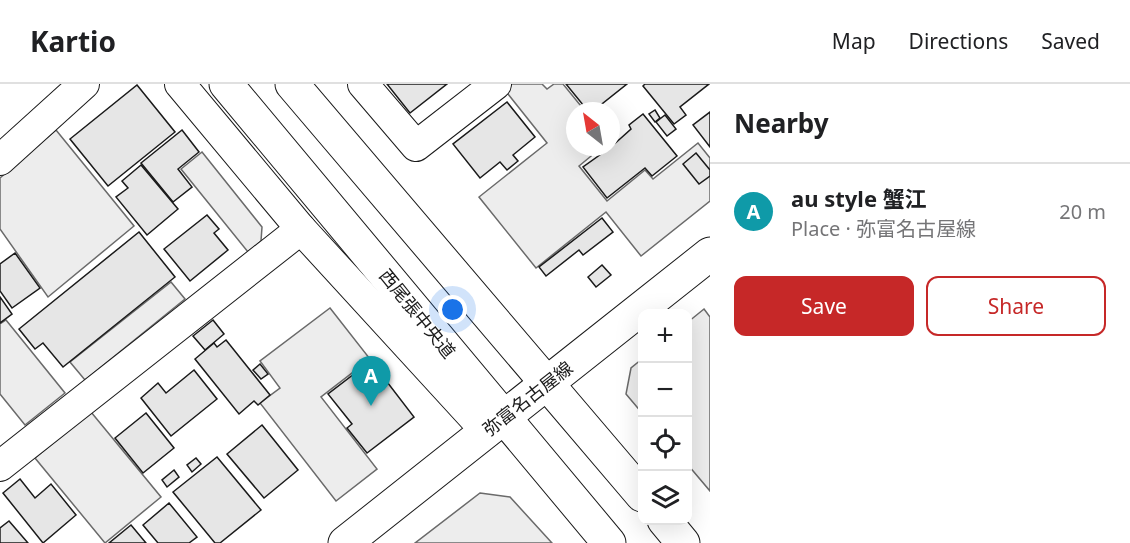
<!DOCTYPE html>
<meta charset="utf-8">
<style>
body{margin:0;font-family:"Noto Sans","Noto Sans JP",sans-serif;background:#f6f6f6;color:#202124}
.controls{position:absolute;right:18px;bottom:18px;display:grid;overflow:hidden;border-radius:12px;box-shadow:0 6px 24px #0002}
.controls button{width:54px;height:54px;display:grid;place-items:center;padding:0;border:0;border-bottom:2px solid #e0e0e0;background:#fff;color:#202124;font:30px sans-serif}
.compass{position:absolute;left:566px;top:18px;width:54px;height:54px;border-radius:50%;background:#fff;box-shadow:0 6px 24px #0002;rotate:329deg}
.you{position:absolute;left:453px;top:226px;width:21px;height:21px;margin:-15px;border:4px solid #fff;border-radius:50%;background:#1a73e8;box-shadow:0 0 0 9px #1a73e833}
.badge{display:grid;place-items:center;width:39px;height:39px;border-radius:50%;background:#c62828;color:#fff;font-size:20px;font-weight:700}
.pin{position:absolute;translate:-50% -50px;filter:drop-shadow(0 2px 3px #0008)}
.pin::after{content:'';position:absolute;top:32px;width:21px;height:18px;background:inherit;clip-path:polygon(0 0,100% 0,50% 100%)}
.list{margin:0;padding:0;list-style:none}
h2{display:flex;justify-content:space-between;align-items:center;height:78px;margin:0;padding:0 24px;font-size:26px}
h2 small{font-size:20px;font-weight:400;color:#757577}
.list li{display:grid;grid-template-columns:39px 1fr auto;gap:18px;align-items:center;box-sizing:border-box;height:96px;padding:0 24px;border-top:2px solid #e0e0e0}
.list b{display:block;font-size:22px;white-space:nowrap}
.list p{margin:0;font-size:20px;white-space:nowrap;color:#757577}
.list em{font-size:20px;font-style:normal;color:#757577}
.actions{display:flex;gap:12px;padding:18px 24px}
.actions a{flex:1;padding:14px 0;border:2px solid #c62828;border-radius:12px;text-align:center;font-size:21px;color:#c62828}
.actions .main{background:#c62828;color:#fff}
.icon{flex:none;width:33px;height:33px;fill:none;stroke:currentColor;stroke-width:2;stroke-linecap:round;stroke-linejoin:round}
.map{position:relative;flex:none;width:710px;height:459px;overflow:hidden}
header{display:flex;align-items:center;gap:36px;box-sizing:border-box;height:84px;padding:0 30px;background:#fff;border-bottom:2px solid #e0e0e0}
header strong{font-size:28px}
nav{display:flex;gap:33px;margin-inline-start:auto;font-size:21px}
main{display:flex}
aside{flex:1;background:#fff}
.map>svg:first-child{display:block}
.built{fill:#ededed;stroke:#6a6a6a;stroke-width:1.5}
.building{fill:#e6e6e6;stroke:#1a1a1a;stroke-width:1.5}
.lines{fill:none;stroke-linecap:round;stroke-linejoin:round}
.street-casing{stroke:#1a1a1a;stroke-width:32}
.primary-casing{stroke:#1a1a1a;stroke-width:35}
.street{stroke:#fff;stroke-width:30}
.primary{stroke:#fff;stroke-width:33}
.labels{text-anchor:middle;stroke-width:4.5;stroke-linejoin:round;paint-order:stroke}
.street-label{font-size:18px;fill:#1a1a1a;stroke:#fff}
</style>
<header>
<strong>Kartio</strong>
<nav><a>Map</a><a>Directions</a><a>Saved</a></nav>
</header>
<main>
<div class="map">
<svg width="710" height="459" viewBox="0 0 710 459">
<rect width="100%" height="100%" fill="#fff"/>
<g class="built">
<path d="M510 0H542L547 5 554 0H563L585 27H575V63H602L579 82 607 117 645 86 653 95 698 59 710 74V117L641 172 606 128 536 184 479 113 547 59 504 5Z"/>
<path d="M56 46 134 142 48 213 0 145V94Z"/>
<path d="M202 68 262 143 261 157 248 168 181 85Z"/>
<path d="M171 198 185 215 85 296 70 278Z"/>
<path d="M330 224 370 275 321 313 377 385 336 417 260 319 280 304 260 277Z"/>
<path d="M704 225 710 233V407L688 381V238Z"/>
<path d="M6 236 65 309 25 341 0 310V240Z"/>
<path d="M642 275V329L626 310 631 284Z"/>
<path d="M91 328 161 413 105 459 35 374Z"/>
<path d="M480 409 510 413 552 459H415Z"/>
</g>
<g class="building">
<path d="M387 0H447L410 29Z"/>
<path d="M566 0H627L593 27H588Z"/>
<path d="M645 0H709L680 23 686 31 674 40 643 2Z"/>
<path d="M137 1 175 48 108 102 70 55Z"/>
<path d="M507 18 535 53 513 71 518 77 507 86 500 78 480 94 453 60Z"/>
<path d="M655 26 660 34 655 38 649 30Z"/>
<path d="M710 28V63L693 41Z"/>
<path d="M643 30 677 72 652 92 645 84 607 114 583 83 611 63 631 45 629 41Z"/>
<path d="M665 31 676 45 667 52 656 38Z"/>
<path d="M182 46 199 68 178 85 192 103 173 118 141 79Z"/>
<path d="M696 69 710 86V92L699 100 683 80Z"/>
<path d="M141 81 178 125 147 151 116 113 128 104 122 97Z"/>
<path d="M207 131 219 145 214 149 228 166 190 197 164 165Z"/>
<path d="M602 134 613 148 583 171 579 166 546 192 539 183Z"/>
<path d="M139 148 175 193 63 283 43 259 35 265 19 245Z"/>
<path d="M15 169 40 204 12 224 0 207V180Z"/>
<path d="M602 181 611 191 596 203 588 193Z"/>
<path d="M0 213 12 230 0 239Z"/>
<path d="M213 236 224 250 205 266 193 252Z"/>
<path d="M226 256 270 311 258 321 254 317 239 330 195 275 214 259 217 263Z"/>
<path d="M371 277 414 333 367 369 347 344 352 340 328 310Z"/>
<path d="M260 280 268 290 261 295 253 286Z"/>
<path d="M194 286 217 315 171 352 141 314 158 299 166 309Z"/>
<path d="M146 329 174 364 143 389 115 354Z"/>
<path d="M262 341 298 386 264 414 227 370Z"/>
<path d="M217 373 261 426 220 459H215L173 408Z"/>
<path d="M196 374 201 380 192 388 187 381Z"/>
<path d="M174 386 179 393 167 403 162 396Z"/>
<path d="M20 395 35 414 51 400 76 431 43 459 3 409Z"/>
<path d="M169 419 197 453 189 459H158L143 441Z"/>
<path d="M9 437 28 459H0V444Z"/>
<path d="M131 441 146 459H109Z"/>
</g>
<g class="lines">
<g class="street-casing">
<g id="street">
<path d="M180 0 301 145 487 348"/>
<path d="M363 0 416 62 496 0"/>
<path d="M0 76 84 0"/>
<path d="M0 382 301 145"/>
</g>
</g>
<g class="primary-casing">
<g id="primary">
<path d="M226 0 609 459"/>
<path d="M292 0 642 411"/>
<path d="M664 436 683 459"/>
<path d="M345 459 710 170"/>
</g>
</g>
<use href="#street" class="street"/>
<use href="#primary" class="primary"/>
</g>
<g class="labels">
<g class="street-label">
<text transform="translate(417 230) rotate(51)" y="6">西尾張中央道</text>
<text transform="translate(528 315) rotate(-38)" y="6">弥富名古屋線</text>
</g>
</g>
</svg>
<div class="controls">
<button>+</button>
<button>−</button>
<button><svg class="icon" aria-label="locate" viewBox="0 0 24 24"><circle cx="12" cy="12" r="6"/><path d="M12 2v4M12 18v4M2 12h4M18 12h4"/></svg></button>
<button><svg class="icon" aria-label="layers" viewBox="0 0 24 24"><path d="M12 4l9 5-9 5-9-5zM3 14l9 5 9-5"/></svg></button>
</div>
<svg class="compass" viewBox="-18 -18 36 36"><path d="M0-13l5 13h-10z" fill="#e53935"/><path d="M0 13l5-13h-10z" fill="#757577"/></svg>
<div class="you"></div>
<div class="pin badge" style="left:371px;top:322px;background:#0f9aa8">A</div>
</div>
<aside>
<h2>Nearby<small></small></h2>
<ul class="list">
<li><span class="badge" style="background:#0f9aa8">A</span><div><b>au style 蟹江</b><p>Place · 弥富名古屋線</p></div><em>20 m</em></li>
</ul>
<div class="actions"><a class="main">Save</a><a>Share</a></div>
</aside>
</main>
